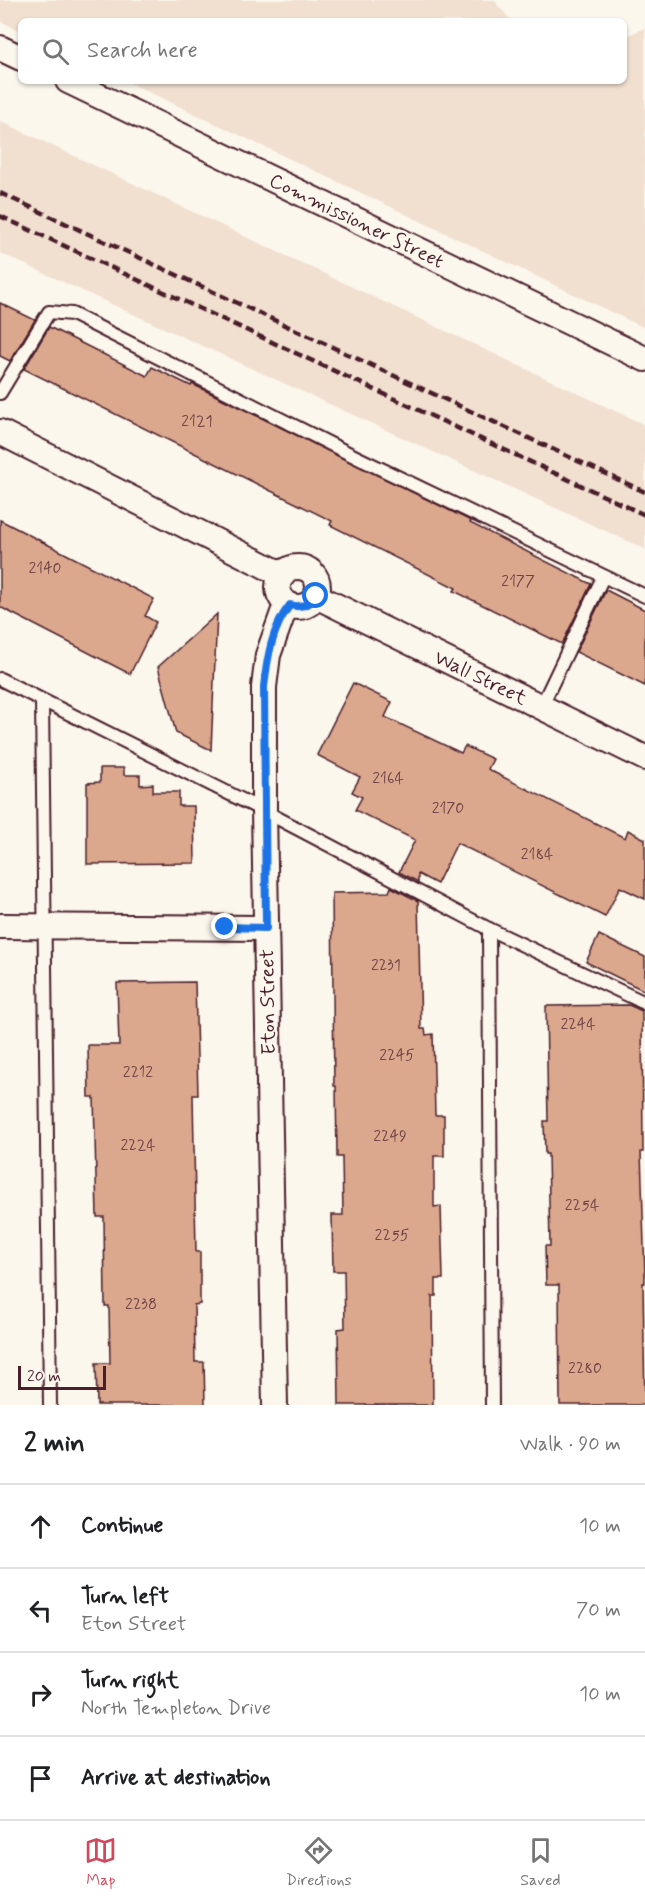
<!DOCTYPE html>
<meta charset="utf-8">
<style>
body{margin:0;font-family:Mynerve,sans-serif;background:#f2f2f2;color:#202124}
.scale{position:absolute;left:18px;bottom:15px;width:88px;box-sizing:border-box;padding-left:6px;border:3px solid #4a1f2b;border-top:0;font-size:16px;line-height:21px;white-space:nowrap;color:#4a1f2b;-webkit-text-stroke:4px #fbf7ec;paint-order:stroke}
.stop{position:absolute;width:18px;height:18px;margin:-14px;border:4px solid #1a73e8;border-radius:50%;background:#fff}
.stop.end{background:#1a73e8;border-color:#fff;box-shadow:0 2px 6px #0008}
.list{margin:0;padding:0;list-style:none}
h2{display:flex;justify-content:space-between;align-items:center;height:78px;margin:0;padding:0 24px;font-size:26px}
h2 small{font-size:20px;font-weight:400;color:#757577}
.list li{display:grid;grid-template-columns:39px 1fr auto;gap:18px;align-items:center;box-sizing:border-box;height:84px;padding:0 24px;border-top:2px solid #e0e0e0}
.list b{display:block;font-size:22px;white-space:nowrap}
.list p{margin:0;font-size:20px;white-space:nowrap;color:#757577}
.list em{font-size:20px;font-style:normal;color:#757577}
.icon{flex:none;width:33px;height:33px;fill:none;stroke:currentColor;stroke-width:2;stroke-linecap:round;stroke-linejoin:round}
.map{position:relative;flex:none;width:645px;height:1405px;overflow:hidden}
.search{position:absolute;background:#fff;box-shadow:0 2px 4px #0004;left:18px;right:18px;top:18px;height:66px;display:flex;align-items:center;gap:15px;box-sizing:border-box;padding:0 21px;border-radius:9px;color:#757577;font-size:22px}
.sheet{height:414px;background:#fff}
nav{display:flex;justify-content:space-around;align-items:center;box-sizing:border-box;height:84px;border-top:2px solid #e0e0e0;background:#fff;font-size:16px;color:#757577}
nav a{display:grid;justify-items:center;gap:3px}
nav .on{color:#d1495b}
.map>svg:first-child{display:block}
.built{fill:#f1dfd0}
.building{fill:#dba88e;stroke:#4a1f2b;stroke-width:1.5}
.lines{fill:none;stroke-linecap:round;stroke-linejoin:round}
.service-casing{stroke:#4a1f2b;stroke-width:16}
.minor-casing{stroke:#4a1f2b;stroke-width:28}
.service{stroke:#fbf7ec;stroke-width:12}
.minor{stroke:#fbf7ec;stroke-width:24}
.rail{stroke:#4a1f2b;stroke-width:4.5;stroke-dasharray:9 4.5;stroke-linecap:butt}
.route{stroke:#1a73e8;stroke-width:8}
.labels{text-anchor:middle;stroke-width:5;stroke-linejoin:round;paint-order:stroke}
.number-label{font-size:16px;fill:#6e4144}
.street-label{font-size:20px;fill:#4a1f2b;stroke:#fbf7ec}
</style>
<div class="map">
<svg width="645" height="1405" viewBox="0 0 645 1405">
<rect width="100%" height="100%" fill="#fbf7ec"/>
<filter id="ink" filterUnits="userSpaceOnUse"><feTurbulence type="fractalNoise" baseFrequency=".0167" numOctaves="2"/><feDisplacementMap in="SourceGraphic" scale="12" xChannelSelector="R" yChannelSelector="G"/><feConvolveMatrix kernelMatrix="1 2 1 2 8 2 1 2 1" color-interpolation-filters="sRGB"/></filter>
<g filter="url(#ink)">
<g class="built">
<path d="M0 0H495L499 7 512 21H21V31L0 21Z"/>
<path d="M645 28V328L126 81H624V37Z"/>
<path d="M0 121 645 425V549L0 253Z"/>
</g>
<g class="building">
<path d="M0 303 35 320 10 361 0 356Z"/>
<path d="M49 327 147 376 152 367 191 386 192 384 471 521 470 523 591 584 562 644 454 591 456 588 330 525 332 521 24 369Z"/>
<path d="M0 520 154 599 145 616 156 622 130 674 0 607Z"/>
<path d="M606 590 645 610V686L576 652Z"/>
<path d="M217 614 211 750 176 733 158 667Z"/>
<path d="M353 683 392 702 385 717 461 753 465 746 493 759 488 769 491 771 625 838 628 830 645 839V899L620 887 605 917 457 843 437 884 418 874V882L399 872 415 840 355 810 362 797 352 792 360 777 317 755Z"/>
<path d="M100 768H124V775H140V785L153 784V792H179V806H194L195 863 87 864V783L100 782Z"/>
<path d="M391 887 418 901 421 1029H425L426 1035 433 1034 435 1115H444V1156H434V1207L441 1206 443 1279H436V1296H432L433 1405H339L338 1329 345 1328 344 1271H333L332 1215H343L342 1157H337L336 1086H334L332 893 389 892Z"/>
<path d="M599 935 645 957V991L586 962Z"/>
<path d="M195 982 198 1095H193L196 1252H200V1304L194 1305 195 1362H204L205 1405H97L96 1363H110L109 1306H105L104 1217H97L94 1097H89L88 1045H119L117 983Z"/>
<path d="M629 1005 642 1011 643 1152H641L645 1276V1283H643L645 1405H560L559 1285H546L545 1246H550L548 1154H545L544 1121H548L546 1006Z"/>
</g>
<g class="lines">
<g class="service-casing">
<g id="service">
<path d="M0 393 49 312 72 314 352 455 645 596"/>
<path d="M0 679 264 811 489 929 645 1003"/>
<path d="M42 701 50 1405"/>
<path d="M541 707 603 577"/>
<path d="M489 929 492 1405"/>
</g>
</g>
<g class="minor-casing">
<g id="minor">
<path d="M0 48 21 58"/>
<path d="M68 81 645 359"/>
<path d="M0 432 283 575"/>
<circle cx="298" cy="587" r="20"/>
<path d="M316 596 645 758"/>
<path d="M0 926 266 928"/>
<path d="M275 1405 264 811V687L268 655 283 613 290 605"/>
</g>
</g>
<use href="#service" class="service"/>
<use href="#minor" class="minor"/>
<g class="rail">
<path d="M0 193 645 492"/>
<path d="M0 216 645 515"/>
</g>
</g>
</g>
<g class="lines" filter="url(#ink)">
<path class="route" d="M225 927 266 928 264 687C267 659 272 627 290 605 301 608 310 605 316 596"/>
</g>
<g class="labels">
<g class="number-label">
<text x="197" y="426">2121</text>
<text x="45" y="573">2140</text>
<text x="518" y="586">2177</text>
<text x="388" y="783">2164</text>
<text x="448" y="813">2170</text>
<text x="537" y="859">2184</text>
<text x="386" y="970">2231</text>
<text x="578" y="1029">2244</text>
<text x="397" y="1060">2245</text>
<text x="138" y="1077">2212</text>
<text x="390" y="1141">2249</text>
<text x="138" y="1150">2224</text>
<text x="582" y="1210">2254</text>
<text x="392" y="1240">2255</text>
<text x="141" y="1309">2238</text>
<text x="585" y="1373">2280</text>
</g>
<g class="street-label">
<text transform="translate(357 220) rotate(26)" y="7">Commissioner Street</text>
<text transform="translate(481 677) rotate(26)" y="7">Wall Street</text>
<text transform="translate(267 1002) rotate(-91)" y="7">Eton Street</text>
</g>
</g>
</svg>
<div class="scale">20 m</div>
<div class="stop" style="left:316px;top:596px"></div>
<div class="stop end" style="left:225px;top:927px"></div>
<div class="search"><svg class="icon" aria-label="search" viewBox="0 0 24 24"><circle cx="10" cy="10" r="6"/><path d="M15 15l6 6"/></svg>Search here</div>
</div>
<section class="sheet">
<h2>2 min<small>Walk · 90 m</small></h2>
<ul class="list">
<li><svg class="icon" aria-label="ahead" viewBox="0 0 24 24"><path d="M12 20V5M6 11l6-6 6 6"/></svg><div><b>Continue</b></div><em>10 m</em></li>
<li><svg class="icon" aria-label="left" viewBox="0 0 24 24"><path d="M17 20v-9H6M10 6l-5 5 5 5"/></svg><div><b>Turn left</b><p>Eton Street</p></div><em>70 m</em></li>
<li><svg class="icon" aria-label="right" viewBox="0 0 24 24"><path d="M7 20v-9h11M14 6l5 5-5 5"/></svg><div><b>Turn right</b><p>North Templeton Drive</p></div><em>10 m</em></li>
<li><svg class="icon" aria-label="arrive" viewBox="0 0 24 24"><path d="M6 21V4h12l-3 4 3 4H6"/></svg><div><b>Arrive at destination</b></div></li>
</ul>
</section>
<nav>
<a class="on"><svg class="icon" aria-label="map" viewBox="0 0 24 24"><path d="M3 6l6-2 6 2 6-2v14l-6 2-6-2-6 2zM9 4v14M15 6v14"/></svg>Map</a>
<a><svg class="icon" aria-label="directions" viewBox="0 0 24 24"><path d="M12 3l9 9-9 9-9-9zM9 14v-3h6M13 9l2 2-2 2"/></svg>Directions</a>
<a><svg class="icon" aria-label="saved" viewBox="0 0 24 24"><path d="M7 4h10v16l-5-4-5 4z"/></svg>Saved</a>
</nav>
